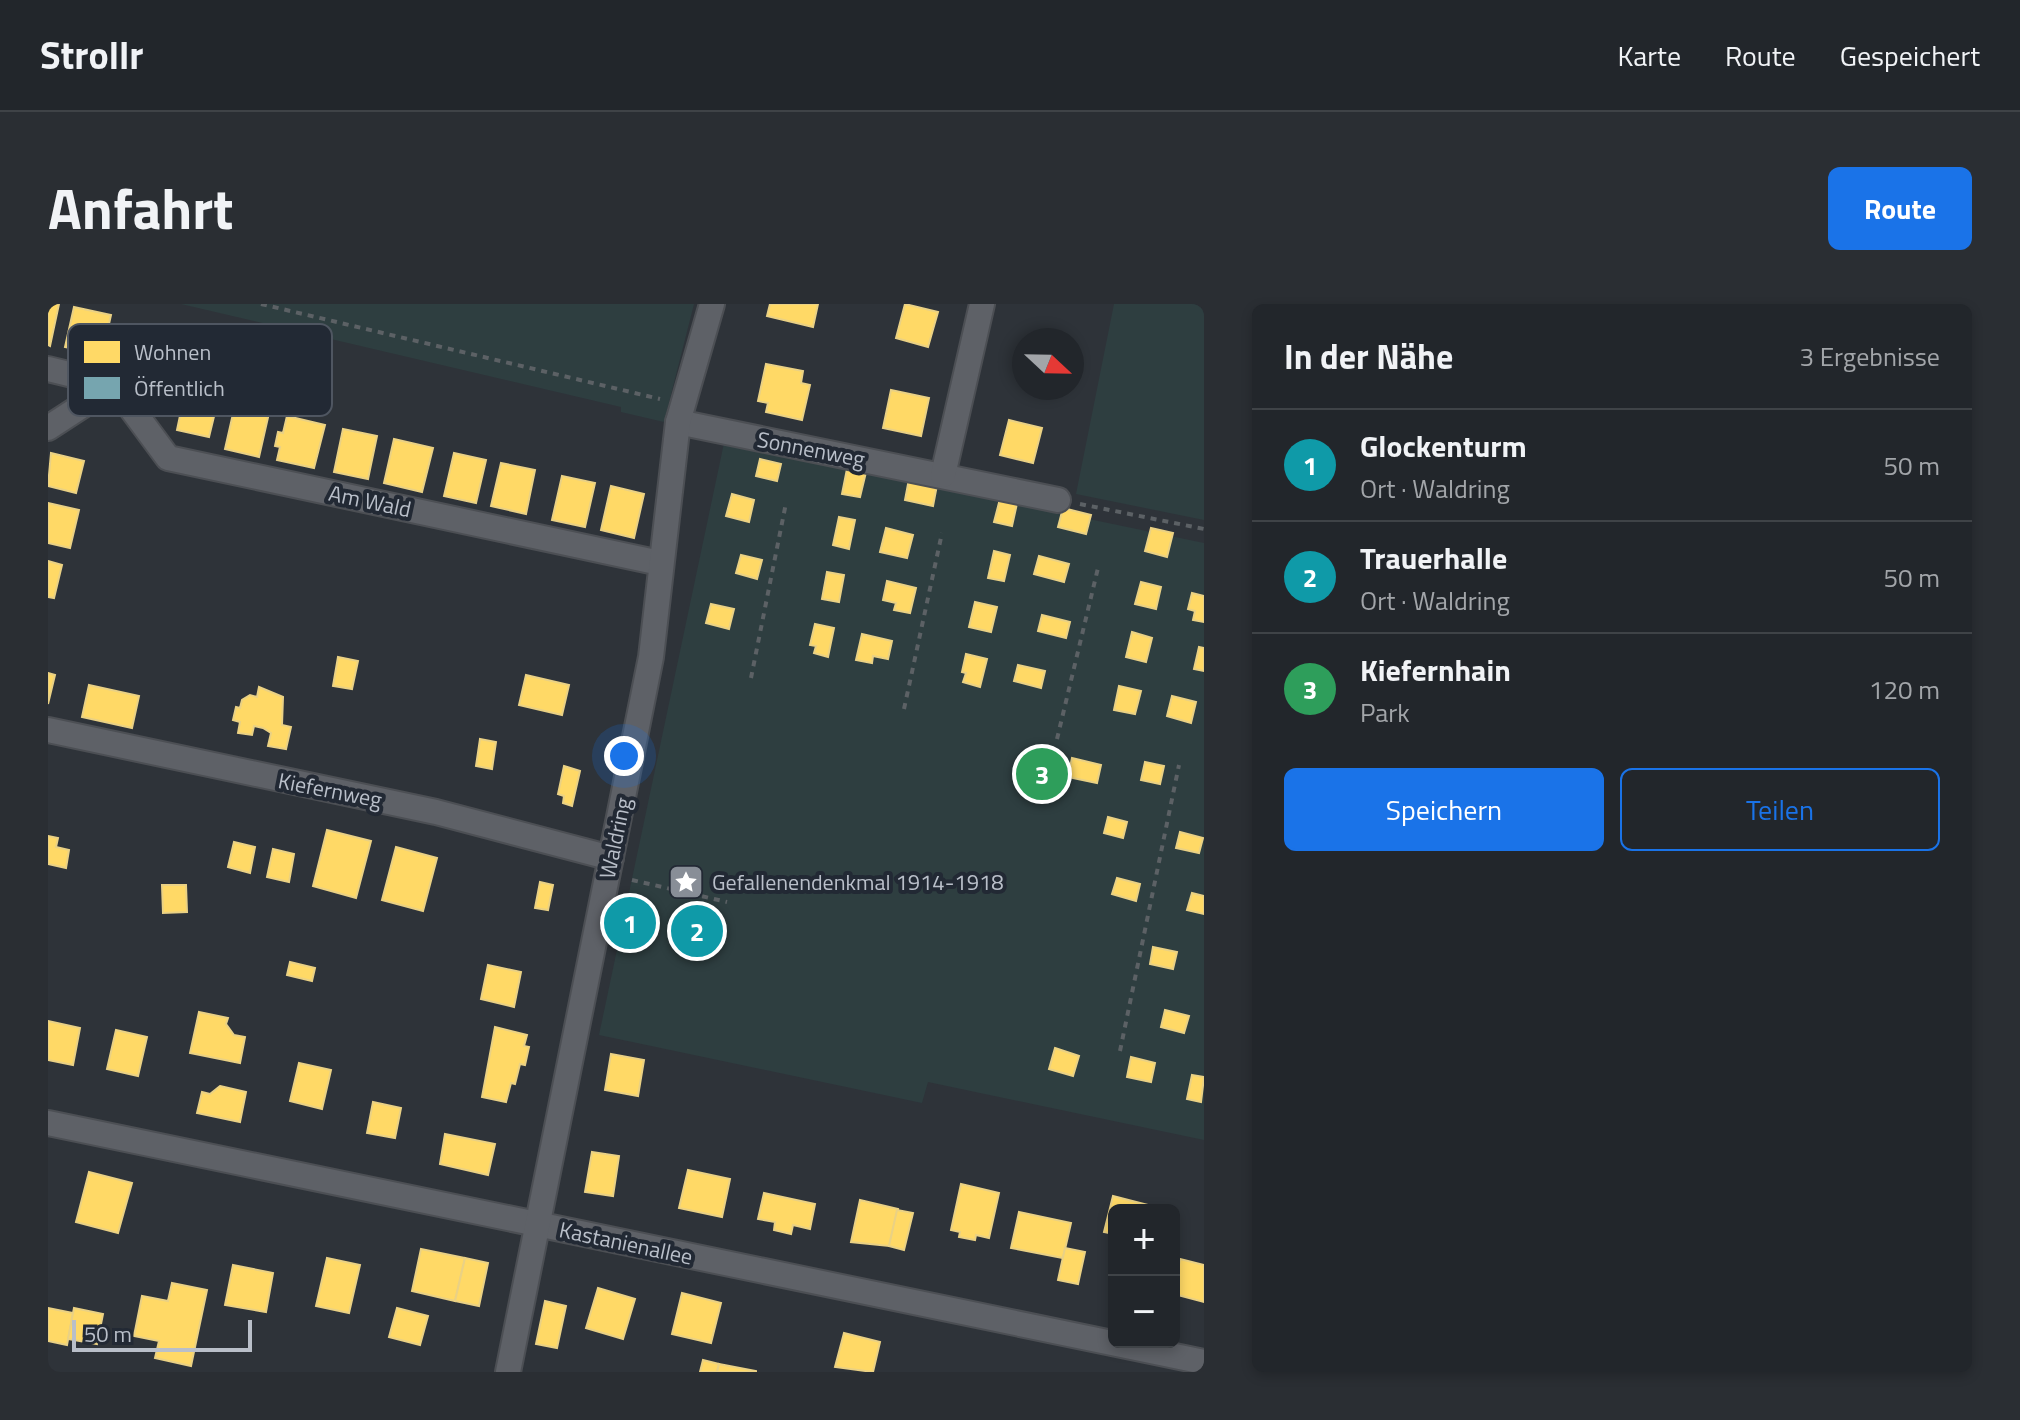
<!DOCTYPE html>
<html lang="de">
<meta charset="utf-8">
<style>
body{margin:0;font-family:"Titillium Web",sans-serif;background:#2a2e33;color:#f1f3f6}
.controls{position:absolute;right:24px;bottom:24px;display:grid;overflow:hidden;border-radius:12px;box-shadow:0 4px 12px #0003}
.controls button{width:72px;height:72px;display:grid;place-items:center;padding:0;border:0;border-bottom:2px solid #3f4347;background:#22262b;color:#f1f3f6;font:40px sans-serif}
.compass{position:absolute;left:964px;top:24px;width:72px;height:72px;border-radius:50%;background:#22262b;box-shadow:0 4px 12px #0003;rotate:112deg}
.scale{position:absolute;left:24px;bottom:20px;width:180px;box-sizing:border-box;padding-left:8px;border:4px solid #b9bfc9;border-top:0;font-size:22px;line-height:28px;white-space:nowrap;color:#b9bfc9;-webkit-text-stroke:6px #222934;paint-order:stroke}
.you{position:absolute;left:576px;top:452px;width:28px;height:28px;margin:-20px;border:6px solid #fff;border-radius:50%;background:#1a73e8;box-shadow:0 0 0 12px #1a73e833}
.badge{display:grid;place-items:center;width:52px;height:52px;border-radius:50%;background:#1a73e8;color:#fff;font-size:26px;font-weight:700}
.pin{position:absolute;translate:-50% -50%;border:4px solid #fff;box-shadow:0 2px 8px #0006}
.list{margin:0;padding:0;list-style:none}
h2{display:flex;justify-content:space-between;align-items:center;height:104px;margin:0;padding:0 32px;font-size:34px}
h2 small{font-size:26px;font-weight:400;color:#a2a5a9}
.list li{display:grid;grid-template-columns:52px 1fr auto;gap:24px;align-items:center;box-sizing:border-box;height:112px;padding:0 32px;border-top:2px solid #3f4347}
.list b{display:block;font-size:30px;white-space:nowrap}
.list p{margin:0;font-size:26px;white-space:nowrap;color:#a2a5a9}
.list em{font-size:26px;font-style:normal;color:#a2a5a9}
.actions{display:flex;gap:16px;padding:24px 32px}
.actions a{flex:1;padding:18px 0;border:2px solid #1a73e8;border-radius:12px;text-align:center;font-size:28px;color:#1a73e8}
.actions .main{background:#1a73e8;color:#fff}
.map{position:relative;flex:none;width:1156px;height:1068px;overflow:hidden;border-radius:12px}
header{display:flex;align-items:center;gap:48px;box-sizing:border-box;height:112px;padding:0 40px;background:#22262b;border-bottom:2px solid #3f4347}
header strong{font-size:38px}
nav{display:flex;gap:44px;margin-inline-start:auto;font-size:28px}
.intro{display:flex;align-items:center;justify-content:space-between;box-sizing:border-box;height:192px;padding:0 48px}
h1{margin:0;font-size:56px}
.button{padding:20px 36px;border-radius:12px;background:#1a73e8;color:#fff;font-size:28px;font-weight:700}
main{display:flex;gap:48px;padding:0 48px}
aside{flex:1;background:#22262b;border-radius:12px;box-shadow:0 4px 12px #0003}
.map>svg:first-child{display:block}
.green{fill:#2e3e40}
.homes{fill:#ffd966;stroke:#ead184;stroke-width:2}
.public{fill:#76a5af;stroke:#8aadb7;stroke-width:2}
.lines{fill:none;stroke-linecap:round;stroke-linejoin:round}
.minor-casing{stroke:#4c4f54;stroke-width:28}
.path{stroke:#5c6165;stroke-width:4;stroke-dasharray:6 6;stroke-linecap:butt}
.minor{stroke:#5e6167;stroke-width:24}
.labels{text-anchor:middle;stroke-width:8;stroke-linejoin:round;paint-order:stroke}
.street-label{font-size:22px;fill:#b9bfc9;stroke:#222934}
.poi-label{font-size:22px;fill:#b9bfc9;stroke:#222934;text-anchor:start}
.key{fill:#222934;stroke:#4f5661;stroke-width:2}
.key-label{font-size:22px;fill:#b9bfc9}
</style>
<header>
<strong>Strollr</strong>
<nav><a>Karte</a><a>Route</a><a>Gespeichert</a></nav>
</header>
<div class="intro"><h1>Anfahrt</h1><a class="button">Route</a></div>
<main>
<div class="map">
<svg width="1156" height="1068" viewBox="0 0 1156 1068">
<rect width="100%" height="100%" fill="#2e3339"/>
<g class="green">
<path d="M133 0H646L616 118 573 108V103Z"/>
<path d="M1066 0H1156V216L1028 190Z"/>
<path d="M676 139 1156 239V836L880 778 874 799 551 731Z"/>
</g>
<g class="homes">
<path d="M0 0H11L2 42 0 41Z"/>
<path d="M722 0H770L765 23 719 12Z"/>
<path d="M857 0 890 8 880 43 848 34Z"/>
<path d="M26 3 63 11 54 51 17 43Z"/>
<path d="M718 60 755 67 753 79 762 81 754 116 718 108 720 99 710 97Z"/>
<path d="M843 86 881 94 873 132 835 124Z"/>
<path d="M136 93 169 100 161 133 129 126Z"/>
<path d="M187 101 221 109 211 153 177 145Z"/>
<path d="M239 112 277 121 266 164 229 156 232 143 227 142 230 128 235 129Z"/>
<path d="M961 116 994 124 985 159 952 151Z"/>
<path d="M295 125 329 132 320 175 286 168Z"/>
<path d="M346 135 385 144 374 188 336 179Z"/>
<path d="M3 149 36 157 28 189 0 182Z"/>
<path d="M406 149 438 156 428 199 396 192Z"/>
<path d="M712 155 733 160 729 177 708 172Z"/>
<path d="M453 159 487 166 478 210 443 202Z"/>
<path d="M800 160 819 164 812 193 794 190Z"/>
<path d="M514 172 547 179 537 223 504 216Z"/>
<path d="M861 175 889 181 885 202 857 196Z"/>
<path d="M563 182 596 190 586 234 553 226Z"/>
<path d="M684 190 706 196 701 218 678 212Z"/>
<path d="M953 191 970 195 964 222 946 218Z"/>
<path d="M0 199 31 206 22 244 0 239Z"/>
<path d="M1015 204 1043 211 1038 230 1010 223Z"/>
<path d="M791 213 807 216 801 245 785 241Z"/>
<path d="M838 224 865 231 859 254 832 248Z"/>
<path d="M1103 224 1125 229 1119 253 1097 247Z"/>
<path d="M946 247 962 251 956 277 940 274Z"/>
<path d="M693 251 714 256 709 275 688 269Z"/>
<path d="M991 252 1021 260 1016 278 986 270Z"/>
<path d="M0 257 14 261 6 294 0 293Z"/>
<path d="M779 268 796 271 791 298 774 295Z"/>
<path d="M839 277 868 284 862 309 846 306 848 299 835 296Z"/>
<path d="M1093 278 1113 283 1108 305 1087 300Z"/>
<path d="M1144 289 1156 292V318L1145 316 1147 307 1140 305Z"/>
<path d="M927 298 949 303 943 328 921 323Z"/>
<path d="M663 300 686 305 681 325 658 319Z"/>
<path d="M994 311 1022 318 1018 334 990 327Z"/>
<path d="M767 320 786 324 780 353 766 349 768 342 762 341Z"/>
<path d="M1084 328 1104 334 1098 358 1078 353Z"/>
<path d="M814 330 844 337 840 355 825 352 824 359 808 356Z"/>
<path d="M1151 343 1156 344V367L1146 365Z"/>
<path d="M918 350 939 355 932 383 915 378 918 369 914 368Z"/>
<path d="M290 353 310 357 304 385 285 382Z"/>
<path d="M970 361 997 367 993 384 966 377Z"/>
<path d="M0 369 7 371 0 400Z"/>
<path d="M478 371 521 381 514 411 471 401Z"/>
<path d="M41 381 91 392 84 424 34 413Z"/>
<path d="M1071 382 1093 387 1087 410 1066 406Z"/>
<path d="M211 383 235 393 234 421 243 423 238 445 220 442 223 429 215 424 206 422 204 431 190 429 192 418 185 416 188 403 192 404 194 396 202 391 209 393Z"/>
<path d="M1124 392 1148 398 1143 419 1119 412Z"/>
<path d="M432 435 448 438 444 465 428 462Z"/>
<path d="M1024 454 1053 461 1049 479 1020 473Z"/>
<path d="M1097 458 1116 462 1112 480 1093 476Z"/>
<path d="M516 462 532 467 524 502 515 499 516 492 510 490Z"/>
<path d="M1060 513 1079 518 1075 534 1056 529Z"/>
<path d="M279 526 323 537 308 594 265 582Z"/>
<path d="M1132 528 1155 534 1151 549 1128 544Z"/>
<path d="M0 532 10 534 8 543 21 546 18 564 0 560Z"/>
<path d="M186 538 207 543 202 569 180 563Z"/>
<path d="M348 543 389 554 375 607 334 596Z"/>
<path d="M225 545 246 550 241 578 219 573Z"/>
<path d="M1069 574 1092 580 1088 597 1064 590Z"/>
<path d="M492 578 505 581 500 606 487 604Z"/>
<path d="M114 581H138L139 608 115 609Z"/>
<path d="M1144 589 1156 592V610L1139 606Z"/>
<path d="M1105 643 1129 648 1125 665 1102 660Z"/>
<path d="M242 658 267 664 264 677 239 671Z"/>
<path d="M440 661 473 668 466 703 433 695Z"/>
<path d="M1117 706 1141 712 1136 729 1113 723Z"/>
<path d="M151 708 180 714 178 720 186 731 197 733 192 759 142 749Z"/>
<path d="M0 717 32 724 25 761 0 756Z"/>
<path d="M447 723 479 731 476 742 481 743 477 761 472 760 467 780 463 779 458 798 434 793Z"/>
<path d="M68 726 99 733 90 772 59 765Z"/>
<path d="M1007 744 1031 752 1025 772 1001 765Z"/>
<path d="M563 750 596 756 590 792 557 786Z"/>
<path d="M1083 753 1107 759 1103 778 1079 773Z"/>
<path d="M251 759 283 766 274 805 242 797Z"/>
<path d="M1144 771 1156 773 1153 798 1139 795Z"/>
<path d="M172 782 198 788 192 818 149 809 154 788 162 790Z"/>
<path d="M325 798 353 804 347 834 319 829Z"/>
<path d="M397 830 447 840 440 871 392 860Z"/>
<path d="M544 848 571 852 565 892 537 888Z"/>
<path d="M640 866 682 875 674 913 631 904Z"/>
<path d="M41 868 84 879 70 929 28 918Z"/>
<path d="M913 880 951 889 941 934 928 931 927 936 911 933 912 928 903 926Z"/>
<path d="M716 889 767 900 762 925 745 921 743 930 726 926 727 918 710 915Z"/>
<path d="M1065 892 1100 901 1099 906H1066V930L1056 928Z"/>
<path d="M812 896 850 905 841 942 803 938Z"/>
<path d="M849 906 865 909 856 946 841 942Z"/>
<path d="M971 908 1023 919 1015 954 963 944Z"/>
<path d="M1017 944 1037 948 1030 980 1010 976Z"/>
<path d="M373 945 417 954 407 997 364 987Z"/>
<path d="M279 954 312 961 301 1009 268 1002Z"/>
<path d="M417 954 440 959 431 1002 407 997Z"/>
<path d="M1132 955 1156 961V998L1126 990Z"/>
<path d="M185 961 225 969 218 1008 177 1001Z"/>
<path d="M124 979 159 986 143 1062 107 1054 111 1037 86 1032 94 992 120 997Z"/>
<path d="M550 984 587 995 575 1035 538 1024Z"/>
<path d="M634 989 673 999 663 1039 624 1030Z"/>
<path d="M497 997 518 1002 509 1044 488 1040Z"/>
<path d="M0 1004 25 1009 19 1041 0 1037Z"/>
<path d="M26 1004 55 1010 49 1040 20 1035Z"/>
<path d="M349 1004 380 1012 372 1041 341 1033Z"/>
<path d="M796 1029 832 1038 825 1068 787 1063Z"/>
<path d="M655 1056 671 1060 669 1068H652Z"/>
<path d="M671 1060 708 1067V1068H669Z"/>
</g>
<path class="public" d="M632 608 670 615 666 639 627 632Z"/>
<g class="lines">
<g class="minor-casing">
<g id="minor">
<path d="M0 65 66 81 120 154 612 259"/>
<path d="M630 118 1010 196"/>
<path d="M0 124 66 81"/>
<path d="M895 171 934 0"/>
<path d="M0 426 388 508 563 554"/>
<path d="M0 819 1156 1058"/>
<path d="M460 1068 603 353 630 118 664 0"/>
</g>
</g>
<g class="path">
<path d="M213 0 612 95"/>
<path d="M1032 200 1156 225"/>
<path d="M703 374 738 199"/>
<path d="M856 405 894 229"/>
<path d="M1009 435 1050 264"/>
<path d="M584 576 679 598"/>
<path d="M1072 747 1131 461"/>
</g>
<use href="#minor" class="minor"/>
</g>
<defs>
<g id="sight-square" transform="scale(1.8)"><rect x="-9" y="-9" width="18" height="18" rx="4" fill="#888e97" stroke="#222934"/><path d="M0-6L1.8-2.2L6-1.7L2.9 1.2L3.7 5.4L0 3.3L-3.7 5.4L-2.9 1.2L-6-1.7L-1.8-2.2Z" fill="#fff"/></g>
</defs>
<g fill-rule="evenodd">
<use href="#sight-square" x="638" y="578"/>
</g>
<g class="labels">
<g class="street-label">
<text transform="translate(763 145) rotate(11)" y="8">Sonnenweg</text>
<text transform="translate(322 197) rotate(12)" y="8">Am Wald</text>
<text transform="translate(282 486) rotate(11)" y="8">Kiefernweg</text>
<text transform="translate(567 534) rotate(-78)" y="8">Waldring</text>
<text transform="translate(578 939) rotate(12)" y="8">Kastanienallee</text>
</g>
<g class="poi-label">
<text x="664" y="586">Gefallenendenkmal 1914-1918</text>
</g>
</g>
<rect x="20" y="20" width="264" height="92" rx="12" class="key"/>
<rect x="36" y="37" width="36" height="22" fill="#ffd966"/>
<rect x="36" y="73" width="36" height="22" fill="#76a5af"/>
<g class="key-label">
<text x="86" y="56">Wohnen</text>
<text x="86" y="92">Öffentlich</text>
</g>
</svg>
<div class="controls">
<button>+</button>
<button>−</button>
</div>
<svg class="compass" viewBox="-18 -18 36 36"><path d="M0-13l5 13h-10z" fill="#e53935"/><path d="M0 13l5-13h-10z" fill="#a2a5a9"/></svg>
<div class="scale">50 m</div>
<div class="you"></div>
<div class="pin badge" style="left:582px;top:619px;background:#0f9aa8">1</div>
<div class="pin badge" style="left:649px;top:627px;background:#0f9aa8">2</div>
<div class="pin badge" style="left:994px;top:470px;background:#2e9e5b">3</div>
</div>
<aside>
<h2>In der Nähe<small>3 Ergebnisse</small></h2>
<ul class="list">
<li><span class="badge" style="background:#0f9aa8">1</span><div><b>Glockenturm</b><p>Ort · Waldring</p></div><em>50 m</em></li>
<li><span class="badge" style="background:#0f9aa8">2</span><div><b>Trauerhalle</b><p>Ort · Waldring</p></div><em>50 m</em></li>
<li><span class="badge" style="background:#2e9e5b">3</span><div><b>Kiefernhain</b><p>Park</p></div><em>120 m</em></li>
</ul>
<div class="actions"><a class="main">Speichern</a><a>Teilen</a></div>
</aside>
</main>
